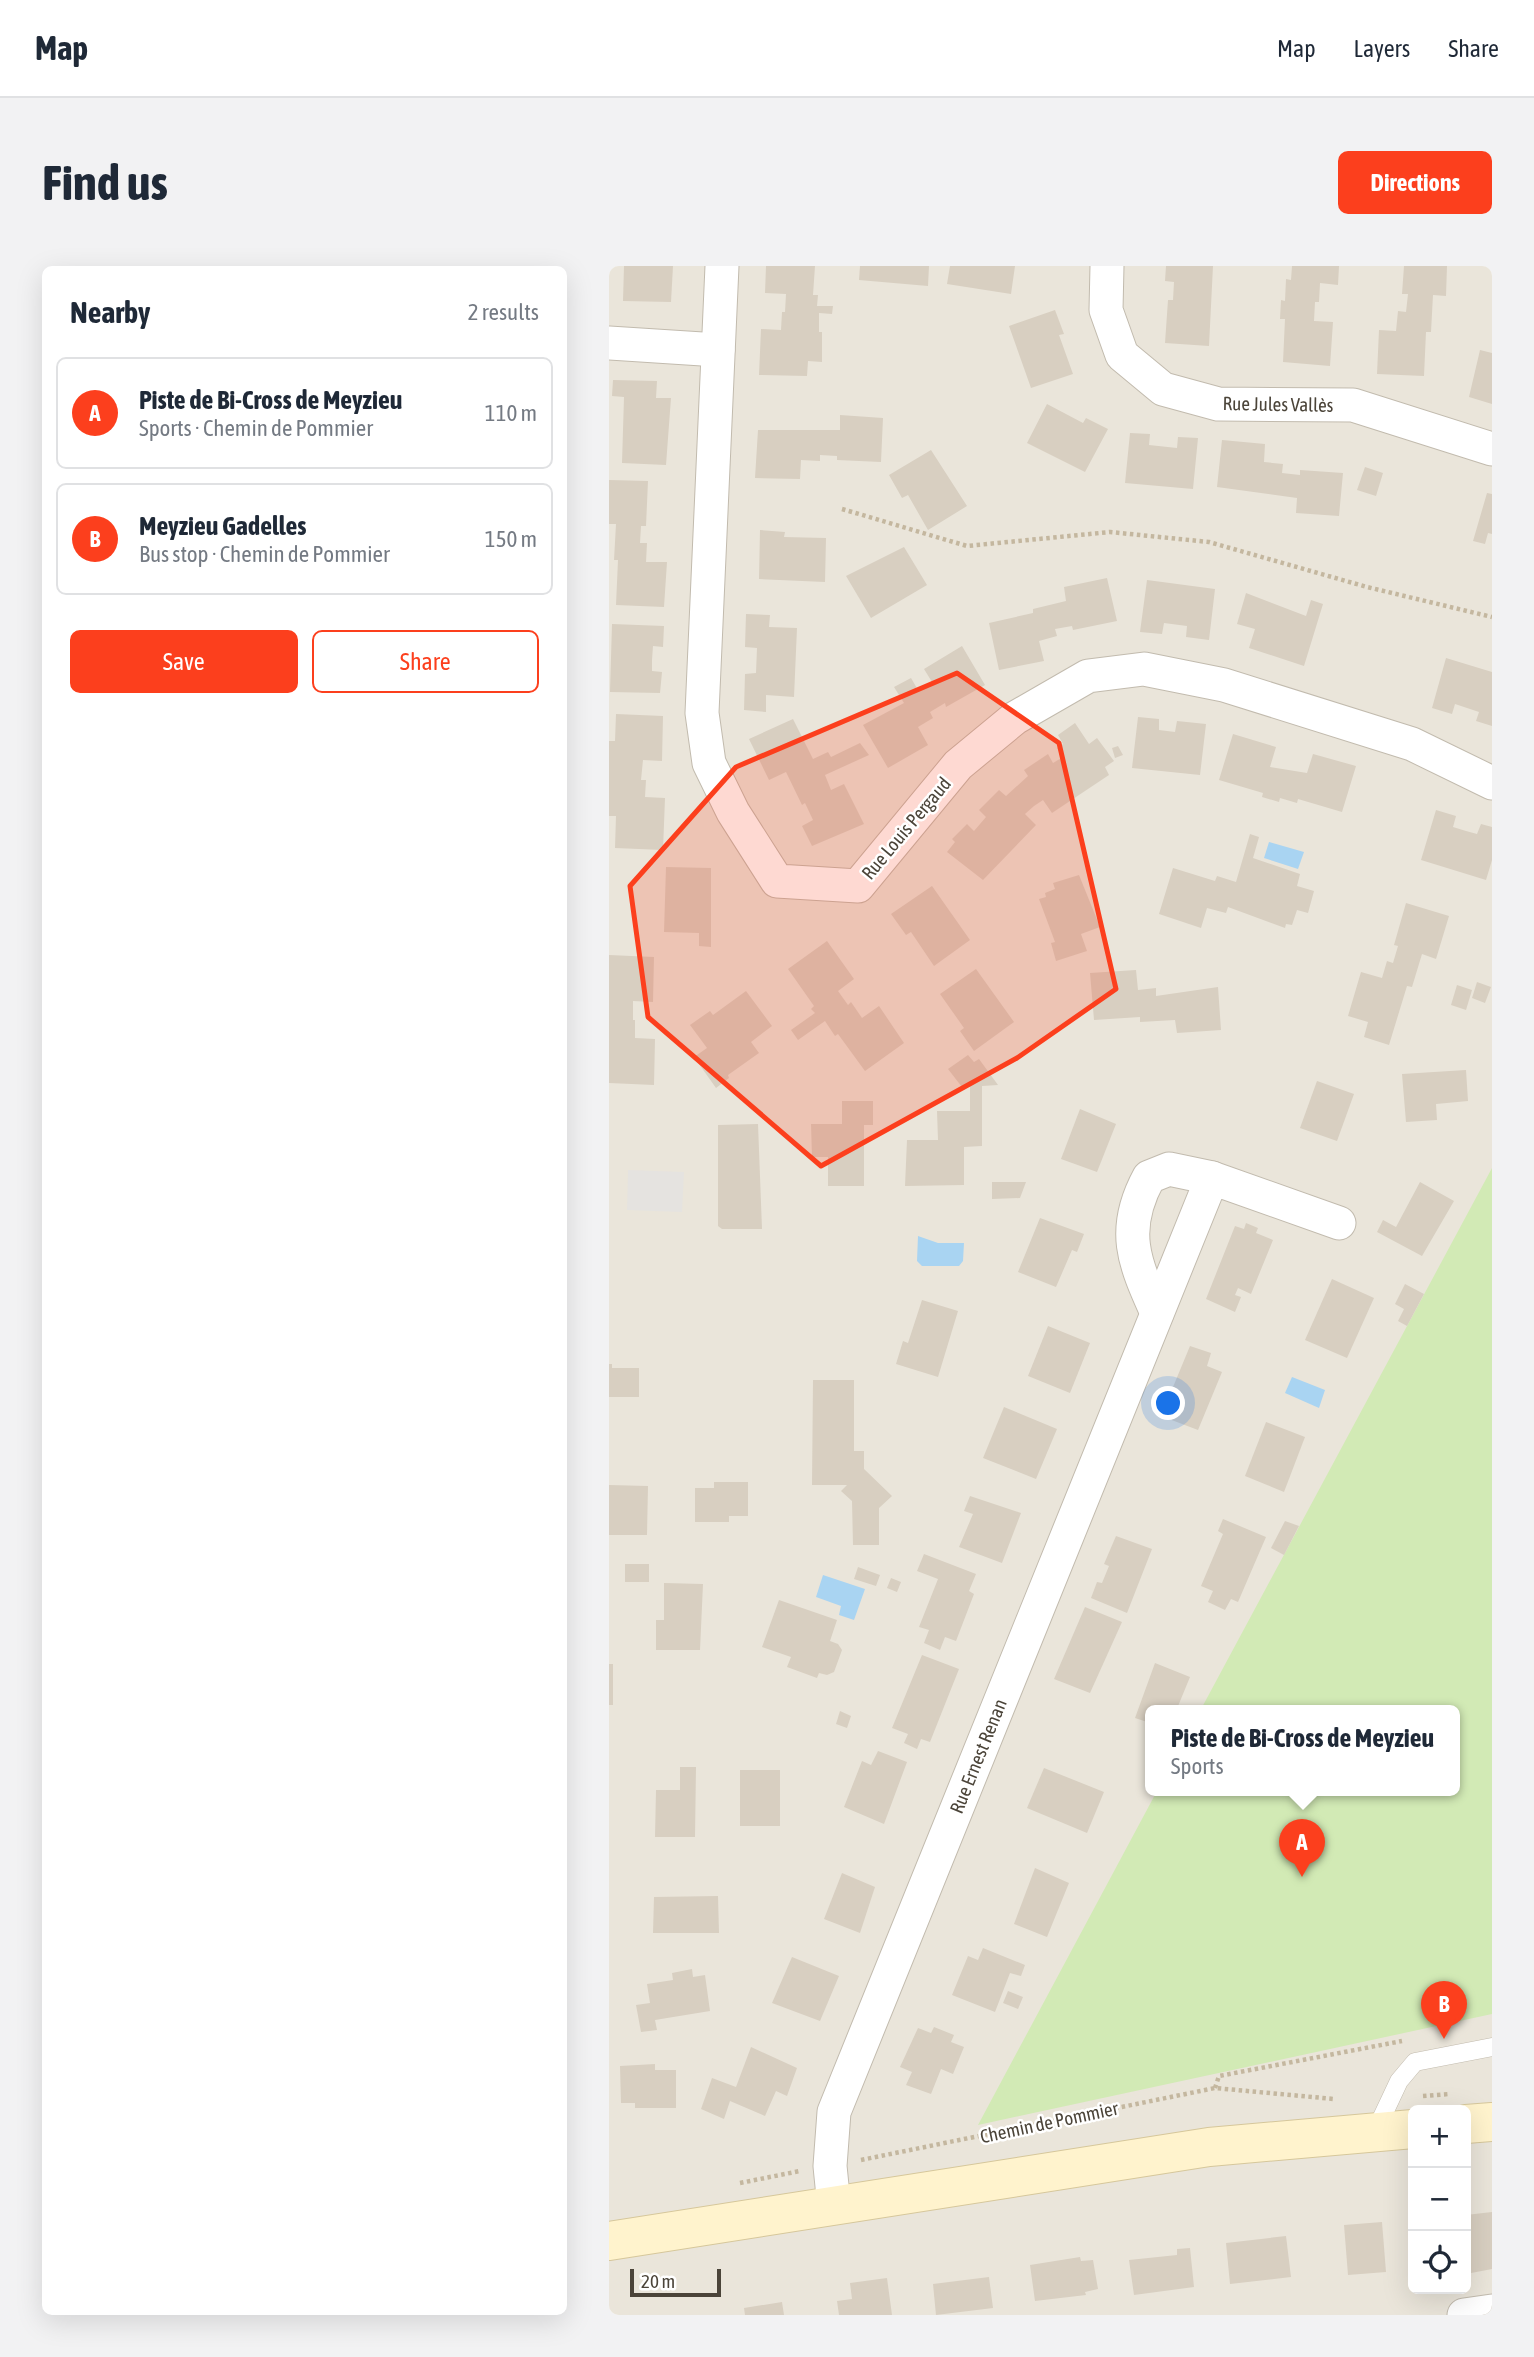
<!DOCTYPE html>
<meta charset="utf-8">
<style>
body{margin:0;font-family:"Asap Condensed",sans-serif;background:#f2f2f3;color:#1f2937}
.controls{position:absolute;right:21px;bottom:21px;display:grid;overflow:hidden;border-radius:10px;box-shadow:0 7px 28px #0002}
.controls button{width:63px;height:63px;display:grid;place-items:center;padding:0;border:0;border-bottom:2px solid #e0e1e3;background:#fff;color:#1f2937;font:35px sans-serif}
.scale{position:absolute;left:21px;bottom:18px;width:91px;box-sizing:border-box;padding-left:7px;border:4px solid #4b4439;border-top:0;font-size:19px;line-height:24px;white-space:nowrap;color:#4b4439;-webkit-text-stroke:5px #fff;paint-order:stroke}
.you{position:absolute;left:560px;top:1138px;width:24px;height:24px;margin:-18px;border:5px solid #fff;border-radius:50%;background:#1a73e8;box-shadow:0 0 0 10px #1a73e833}
.badge{display:grid;place-items:center;width:46px;height:46px;border-radius:50%;background:#fc3f1d;color:#fff;font-size:23px;font-weight:700}
.pin{position:absolute;translate:-50% -58px;filter:drop-shadow(0 2px 4px #0008)}
.pin::after{content:'';position:absolute;top:37px;width:24px;height:21px;background:inherit;clip-path:polygon(0 0,100% 0,50% 100%)}
.popup{position:absolute;left:536px;top:1439px;width:315px;height:91px;box-sizing:border-box;display:grid;place-content:center;border-radius:10px;background:#fff;filter:drop-shadow(0 2px 5px #0005);font-size:23px;white-space:nowrap;color:#747a83}
.popup b{font-size:26px;color:#1f2937}
.popup::after{content:'';position:absolute;left:50%;top:100%;margin-left:-14px;border:14px solid transparent;border-top-color:#fff}
.list{margin:0;padding:0;list-style:none}
h2{display:flex;justify-content:space-between;align-items:center;height:91px;margin:0;padding:0 28px;font-size:30px}
h2 small{font-size:23px;font-weight:400;color:#747a83}
.list li{display:grid;grid-template-columns:46px 1fr auto;gap:21px;align-items:center;box-sizing:border-box;height:112px;margin:0 14px 14px;padding:0 14px;border:2px solid #e0e1e3;border-radius:10px}
.list b{display:block;font-size:26px;white-space:nowrap}
.list p{margin:0;font-size:23px;white-space:nowrap;color:#747a83}
.list em{font-size:23px;font-style:normal;color:#747a83}
.actions{display:flex;gap:14px;padding:21px 28px}
.actions a{flex:1;padding:16px 0;border:2px solid #fc3f1d;border-radius:10px;text-align:center;font-size:24px;color:#fc3f1d}
.actions .main{background:#fc3f1d;color:#fff}
.icon{flex:none;width:38px;height:38px;fill:none;stroke:currentColor;stroke-width:2;stroke-linecap:round;stroke-linejoin:round}
.map{position:relative;flex:none;width:883px;height:2049px;overflow:hidden;border-radius:10px}
header{display:flex;align-items:center;gap:42px;box-sizing:border-box;height:98px;padding:0 35px;background:#fff;border-bottom:2px solid #e0e1e3}
header strong{font-size:33px}
nav{display:flex;gap:38px;margin-inline-start:auto;font-size:24px}
.intro{display:flex;align-items:center;justify-content:space-between;box-sizing:border-box;height:168px;padding:0 42px}
h1{margin:0;font-size:49px}
.button{padding:18px 32px;border-radius:10px;background:#fc3f1d;color:#fff;font-size:24px;font-weight:700}
main{display:flex;gap:42px;padding:0 42px}
aside{flex:1;background:#fff;border-radius:10px;box-shadow:0 7px 28px #0002}
.map>svg:first-child{display:block}
.residential{fill:#eae5da;fill-rule:evenodd}
.green{fill:#d2eab5}
.parking{fill:#e5e3e0}
.water{fill:#a9d4f2}
.building{fill:#d8cfc1}
.lines{fill:none;stroke-linecap:round;stroke-linejoin:round}
.lane-casing{stroke:#c2bbae;stroke-width:19}
.street-casing{stroke:#c2bbae;stroke-width:35}
.secondary-casing{stroke:#d6c79b;stroke-width:40}
.path{stroke:#c4b79f;stroke-width:4.5;stroke-dasharray:3.5 3.5;stroke-linecap:butt}
.lane{stroke:#fff;stroke-width:18}
.street{stroke:#fff;stroke-width:33}
.secondary{stroke:#fff3cd;stroke-width:38}
.marked{fill:#fc3f1d;fill-opacity:0.2;stroke:#fc3f1d;stroke-width:5;stroke-linejoin:round}
.labels{text-anchor:middle;stroke-width:5;stroke-linejoin:round;paint-order:stroke}
.street-label{font-size:19px;fill:#4b4439;stroke:#fff}
</style>
<header>
<strong>Map</strong>
<nav><a>Map</a><a>Layers</a><a>Share</a></nav>
</header>
<div class="intro"><h1>Find us</h1><a class="button">Directions</a></div>
<main>
<aside>
<h2>Nearby<small>2 results</small></h2>
<ul class="list">
<li><span class="badge">A</span><div><b>Piste de Bi-Cross de Meyzieu</b><p>Sports · Chemin de Pommier</p></div><em>110 m</em></li>
<li><span class="badge">B</span><div><b>Meyzieu Gadelles</b><p>Bus stop · Chemin de Pommier</p></div><em>150 m</em></li>
</ul>
<div class="actions"><a class="main">Save</a><a>Share</a></div>
</aside>
<div class="map">
<svg width="883" height="2049" viewBox="0 0 883 2049">
<rect width="100%" height="100%" fill="#f6f3ec"/>
<path class="residential" d="M0 0H883V2049H0ZM541 1445H845V1525H541ZM804 1844H857V2023H804Z"/>
<path class="green" d="M883 902V1748L369 1859 548 1525H845V1445H591Z"/>
<path class="parking" d="M19 904 75 906 73 946 18 944Z"/>
<g class="water">
<path d="M660 576 695 586 689 603 655 592Z"/>
<path d="M309 970 329 977H355L354 995 350 1000H313L308 995Z"/>
<path d="M683 1111 716 1124 710 1142 676 1127Z"/>
<path d="M214 1309 256 1323 245 1354 230 1349 232 1340 207 1331Z"/>
</g>
<g class="building">
<path d="M15 0H64L62 36 14 35Z"/>
<path d="M157 0H206L204 29H209L208 40H224L223 48 210 47V66H213V96L199 95 198 110 150 109 152 63 172 64 173 46H176L177 28 156 27Z"/>
<path d="M251 0H320L319 20 250 14Z"/>
<path d="M341 0H406L402 28 338 18Z"/>
<path d="M557 0H604L600 80 556 77 559 34H564L565 16 556 15Z"/>
<path d="M683 0H730L729 19 711 17 710 36H706L705 55 724 56 721 100 674 96 676 53H671L672 34 676 35 677 13 682 14Z"/>
<path d="M795 0H838L837 30 824 29 822 66H817L815 110 768 108 770 64 787 65 789 45 797 46 799 28H793Z"/>
<path d="M446 44 455 68 450 69 464 108 422 122 400 60Z"/>
<path d="M871 84 883 87V138L860 131Z"/>
<path d="M4 114 48 115 47 132H62L57 199 13 197 15 131 3 130Z"/>
<path d="M438 138 474 157 477 152 499 163 476 206 418 177Z"/>
<path d="M231 149 274 152 272 196 228 194V190L211 189V195L192 194 191 213 146 212 149 164H231Z"/>
<path d="M521 167 541 168 540 179 568 182 569 171 589 172 584 223 516 217Z"/>
<path d="M613 174 656 178 655 196 674 198 673 207 691 209V204L734 207 730 250 687 247 688 232 608 221Z"/>
<path d="M322 184 358 240 319 264 299 229 293 232 280 209Z"/>
<path d="M756 201 774 207 767 230 748 224Z"/>
<path d="M0 214 39 215 37 260H32L31 277H38L37 296H58L55 341 7 339 9 294H5L7 258H0Z"/>
<path d="M878 227 883 228V268L879 267 876 278 864 275Z"/>
<path d="M151 264 176 266 175 271 217 272 216 316 150 313Z"/>
<path d="M295 281 318 319 262 352 237 310Z"/>
<path d="M498 312 508 355 464 364 463 360 446 363 448 370 430 375 435 395 390 404 380 357 424 347V343L457 335 455 321Z"/>
<path d="M538 314 606 323 600 374 577 371 578 360 555 357 553 368 531 366Z"/>
<path d="M637 327 697 350 702 334 714 338 695 400 640 382 646 363 628 358Z"/>
<path d="M137 348 161 349 160 361 188 362 185 431 157 429V446L135 444 136 408 147 407 148 382 136 381Z"/>
<path d="M3 358 55 360 54 381 44 380 43 394V405L53 406 51 427 1 426Z"/>
<path d="M353 380 376 419 337 441 336 437 321 446 324 452 309 461 319 479 279 502 254 459 295 437 285 421 302 412 309 424 323 416 315 403Z"/>
<path d="M837 392 883 406V460L867 455 870 446 846 438 843 448 823 442Z"/>
<path d="M7 448 54 450 53 495 34 494 32 514H37L36 531 56 532 54 584 6 582 7 550H0V475H6Z"/>
<path d="M529 451 550 453V464L566 466 568 455 597 458 591 509 523 502Z"/>
<path d="M184 453 204 493 219 486 222 491 251 477 260 489 216 509 222 524 235 518 255 558 203 580 193 560 204 554 196 537 193 539 177 506 160 514 140 473Z"/>
<path d="M466 457 480 478 488 472 505 495 496 501 500 509 443 547 434 534 425 540 416 548 427 559 374 614 338 586 346 576 343 573 358 558 365 565 377 551 370 544 390 524 397 530 419 510 415 504 439 488 444 497 454 491 448 482 454 478 449 469Z"/>
<path d="M624 468 667 481 661 501 698 507 704 488 747 500 733 546 689 533 688 537 671 532 670 536 653 531 654 527 610 514Z"/>
<path d="M509 480 514 489 506 492 503 482Z"/>
<path d="M827 544 847 550 844 561 857 565 868 568 872 558 883 561V594L877 614 812 594Z"/>
<path d="M641 568 650 571 644 592 691 608 688 620 705 625 699 647 688 644 683 659 677 658 676 662 619 641 617 647 598 642 592 662 550 648 564 602 606 615 608 610 627 616Z"/>
<path d="M57 601 102 602V681L90 680V667L55 666Z"/>
<path d="M470 609 491 661 472 668 478 685 447 695 442 677 446 676 430 633 437 631 436 627 446 623 444 617Z"/>
<path d="M323 620 361 674 325 700 302 666 297 669 282 648Z"/>
<path d="M797 637 840 650 827 693 813 688 803 721 798 720 780 779 755 771 759 756 739 750 752 706 773 712 778 695 784 697 789 680 785 679Z"/>
<path d="M218 675 245 713 229 725 239 739 242 736 253 752 270 740 295 777 256 805 229 768 226 770 216 755 189 774 182 764 206 747 202 743 205 740 179 703Z"/>
<path d="M0 689 45 691 44 736 24 735V754H26V772L46 773 45 819 0 817Z"/>
<path d="M367 703 405 756 365 785 351 765 355 762 331 728Z"/>
<path d="M527 704 529 724 547 722V730L609 721 612 764 568 767 566 754 531 756V751L485 754 481 707Z"/>
<path d="M868 716 882 721 876 737 863 732Z"/>
<path d="M848 719 863 724 857 744 842 739Z"/>
<path d="M137 725 163 760 142 776 150 787 119 809 120 812 107 822 85 791 98 782 81 759 101 745 104 749Z"/>
<path d="M359 789 365 796 370 793 389 819 373 820V880L355 881V919L296 920 298 874H329L328 845H361V821H353L339 803Z"/>
<path d="M857 804 859 835 827 838 828 854 797 856 793 808Z"/>
<path d="M708 815 745 828 728 875 691 862Z"/>
<path d="M233 835H264V859H255V920H219V891H203L202 858H233Z"/>
<path d="M471 843 507 858 488 906 452 893Z"/>
<path d="M149 858 153 963H113L109 960V859Z"/>
<path d="M383 916H417L411 932 383 933Z"/>
<path d="M811 916 845 935 813 990 768 966 774 954 787 961Z"/>
<path d="M431 952 475 968 468 986 463 984 447 1021 409 1006Z"/>
<path d="M637 957 649 962 647 967 664 974 642 1028 629 1022 626 1029 632 1031 626 1046 597 1033 626 960 635 963Z"/>
<path d="M723 1013 765 1032 738 1092 696 1074Z"/>
<path d="M796 1018 815 1028 798 1060 789 1055 795 1043 786 1038Z"/>
<path d="M313 1034 349 1045 329 1111 287 1098 294 1075 299 1077Z"/>
<path d="M439 1060 481 1077 461 1127 419 1110Z"/>
<path d="M581 1080 602 1087 598 1100 613 1106 589 1164 552 1150Z"/>
<path d="M0 1098H3V1102H30V1131H0Z"/>
<path d="M204 1114H245V1185H255V1203L283 1230 270 1242V1279H244L243 1235 232 1225 238 1219H203Z"/>
<path d="M395 1141 448 1163 427 1213 374 1192Z"/>
<path d="M657 1156 696 1171 675 1226 636 1210Z"/>
<path d="M105 1216H139V1250H120V1256H86V1222H105Z"/>
<path d="M0 1219 39 1220 38 1269H0Z"/>
<path d="M361 1230 412 1247 393 1297 350 1281 364 1248 355 1245Z"/>
<path d="M614 1253 657 1271 629 1336 622 1333 616 1344 599 1336 604 1325 592 1320 614 1268 609 1265Z"/>
<path d="M676 1255 690 1260 675 1289 662 1282Z"/>
<path d="M507 1270 543 1283 518 1347 482 1332 488 1316 493 1317 500 1300 495 1298Z"/>
<path d="M315 1288 367 1308 360 1325 365 1328 347 1375 336 1371 331 1384 315 1377 320 1364 310 1361 329 1313 308 1305Z"/>
<rect x="16" y="1298" width="24" height="18"/>
<path d="M249 1301 271 1309 267 1320 245 1313Z"/>
<path d="M282 1312 292 1316 288 1326 278 1322Z"/>
<path d="M55 1317 94 1318 91 1384H47V1354H55Z"/>
<path d="M170 1334 228 1354 221 1375 229 1378 233 1384 225 1406 218 1409 210 1407 208 1412 178 1401 182 1391 153 1381Z"/>
<path d="M476 1341 513 1356 481 1427 445 1413Z"/>
<path d="M313 1389 350 1403 321 1476 312 1473 308 1483 295 1477 299 1468 283 1462Z"/>
<path d="M546 1397 581 1411 567 1445H541V1457L526 1452Z"/>
<rect x="0" y="1398" width="4" height="41"/>
<path d="M231 1445 242 1450 238 1462 227 1458Z"/>
<path d="M269 1485 298 1496 275 1558 235 1541 253 1495 262 1499Z"/>
<path d="M71 1501H87L86 1571H46L47 1524H71Z"/>
<path d="M435 1502 495 1526 478 1567 418 1542Z"/>
<rect x="131" y="1504" width="40" height="56"/>
<path d="M426 1602 460 1617 438 1671 405 1658Z"/>
<path d="M233 1607 266 1621 251 1667 215 1653Z"/>
<path d="M109 1630 110 1667H44L45 1631Z"/>
<path d="M374 1682 416 1699 412 1710 401 1707 386 1746 343 1729 359 1690 369 1694Z"/>
<path d="M183 1691 230 1710 211 1755 163 1737Z"/>
<path d="M83 1703 84 1711 96 1709 101 1745 46 1754 48 1764 32 1766 27 1739 41 1737 38 1718 64 1714 63 1707Z"/>
<path d="M399 1725 414 1731 409 1743 394 1737Z"/>
<path d="M325 1761 345 1769 342 1776 355 1781 344 1808 332 1803 322 1828 297 1819 303 1806 291 1801 309 1762 322 1767Z"/>
<path d="M142 1781 188 1802 178 1830 167 1825 156 1850 121 1835 115 1853 92 1843 103 1812 127 1821Z"/>
<path d="M46 1798V1804H67V1842H26V1837H12L11 1800Z"/>
<path d="M883 1946V2003L857 2008V1949Z"/>
<path d="M773 1956 777 2006 739 2009 735 1959Z"/>
<path d="M677 1970 682 2011 621 2018 617 1977Z"/>
<path d="M581 1982 585 2021 525 2029 520 1994 568 1989V1983Z"/>
<path d="M471 1991 472 1995 484 1994 489 2023 476 2026 477 2029 426 2035 421 1999Z"/>
<path d="M380 2011 384 2042 327 2049 324 2018Z"/>
<path d="M278 2012 283 2049H230L228 2035 243 2033 241 2017Z"/>
<path d="M173 2036 175 2049H136L135 2042Z"/>
</g>
<g class="lines">
<g class="lane-casing">
<path id="lane" d="M766 1866 790 1815 806 1796 883 1781"/>
</g>
<g class="street-casing">
<g id="street">
<path d="M113 0 93 447 100 497 124 546 168 615 249 620 349 499 406 452 479 410 535 403 615 419 803 478 883 517"/>
<path d="M498 0 497 44 513 89 554 123 609 138 744 139 883 183"/>
<path d="M0 77 109 84"/>
<path d="M548 1047C525 996 511 964 540 911L560 903 603 912"/>
<path d="M225 1940 221 1900 225 1846 603 912 730 957"/>
<path d="M855 2049 883 2045"/>
</g>
</g>
<g class="secondary-casing">
<g id="secondary">
<path d="M857 1858 883 1856"/>
<path d="M0 1975 600 1881 804 1863"/>
</g>
</g>
<g class="path">
<path d="M233 243 358 280 501 266 600 276 758 321 883 351"/>
<path d="M606 1822 610 1810 793 1775"/>
<path d="M814 1830 840 1828"/>
<path d="M252 1894 606 1822 725 1833"/>
<path d="M131 1917 191 1905"/>
</g>
<use href="#lane" class="lane"/>
<use href="#street" class="street"/>
<use href="#secondary" class="secondary"/>
</g>
<path class="marked" d="M348 407 450 477 507 723 408 792 212 900 39 751 21 620 127 501Z"/>
<g class="labels">
<g class="street-label">
<text transform="translate(669 138) rotate(1)" y="7">Rue Jules Vallès</text>
<text transform="translate(297 562) rotate(-50)" y="7">Rue Louis Pergaud</text>
<text transform="translate(369 1490) rotate(-68)" y="7">Rue Ernest Renan</text>
<text transform="translate(440 1856) rotate(-12)" y="7">Chemin de Pommier</text>
</g>
</g>
</svg>
<div class="controls">
<button>+</button>
<button>−</button>
<button><svg class="icon" aria-label="locate" viewBox="0 0 24 24"><circle cx="12" cy="12" r="6"/><path d="M12 2v4M12 18v4M2 12h4M18 12h4"/></svg></button>
</div>
<div class="scale">20 m</div>
<div class="you"></div>
<div class="pin badge" style="left:693px;top:1611px">A</div>
<div class="popup"><b>Piste de Bi-Cross de Meyzieu</b>Sports</div>
<div class="pin badge" style="left:835px;top:1773px">B</div>
</div>
</main>
